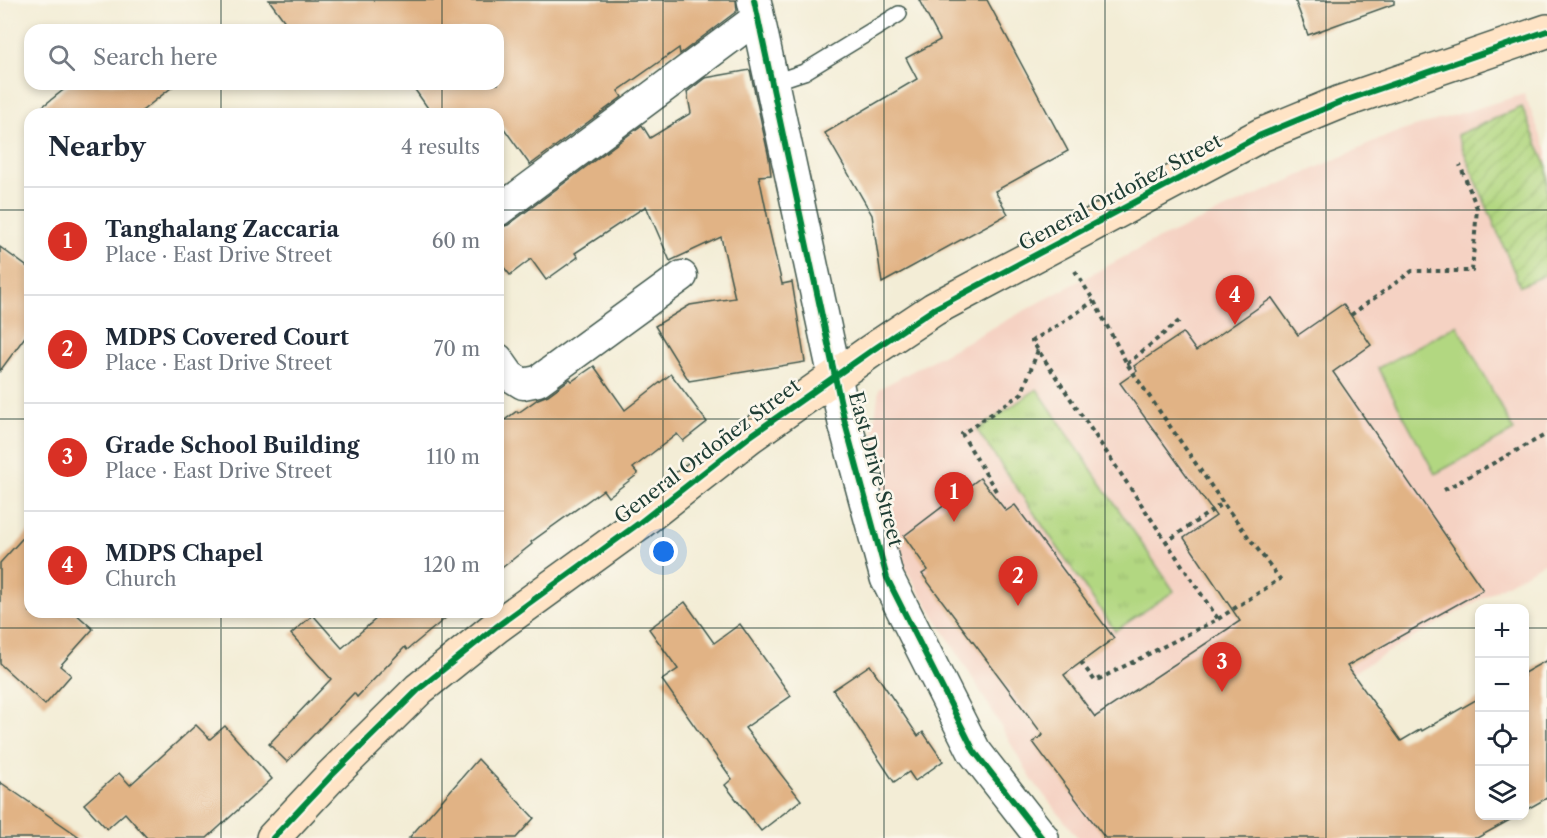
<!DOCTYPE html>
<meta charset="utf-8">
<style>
body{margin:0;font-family:"Libre Caslon Text",serif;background:#f2f2f3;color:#1f2937}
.controls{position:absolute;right:18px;bottom:18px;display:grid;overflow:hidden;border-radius:12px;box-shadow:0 3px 9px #0003}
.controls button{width:54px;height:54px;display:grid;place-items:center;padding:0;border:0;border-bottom:2px solid #e0e1e3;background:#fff;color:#1f2937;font:30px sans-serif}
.you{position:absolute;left:664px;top:552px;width:21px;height:21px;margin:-15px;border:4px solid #fff;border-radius:50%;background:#1a73e8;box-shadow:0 0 0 9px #1a73e833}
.badge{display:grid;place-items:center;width:39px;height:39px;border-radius:50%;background:#d93025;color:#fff;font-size:20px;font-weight:700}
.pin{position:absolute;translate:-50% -50px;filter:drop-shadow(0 2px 3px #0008)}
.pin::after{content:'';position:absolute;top:32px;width:21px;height:18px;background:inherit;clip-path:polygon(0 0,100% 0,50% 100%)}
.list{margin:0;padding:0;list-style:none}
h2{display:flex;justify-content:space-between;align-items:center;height:78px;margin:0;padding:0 24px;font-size:26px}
h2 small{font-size:20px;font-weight:400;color:#747a83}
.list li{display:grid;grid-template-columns:39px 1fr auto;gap:18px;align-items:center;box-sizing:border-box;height:108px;padding:0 24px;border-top:2px solid #e0e1e3}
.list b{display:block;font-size:22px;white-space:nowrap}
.list p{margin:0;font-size:20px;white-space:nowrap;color:#747a83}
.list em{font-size:20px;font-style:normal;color:#747a83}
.icon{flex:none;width:33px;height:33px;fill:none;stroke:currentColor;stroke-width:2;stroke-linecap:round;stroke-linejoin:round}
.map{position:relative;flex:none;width:1547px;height:838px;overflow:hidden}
.search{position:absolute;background:#fff;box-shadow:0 3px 9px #0003;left:24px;top:24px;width:480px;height:66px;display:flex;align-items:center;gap:15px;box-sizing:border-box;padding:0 21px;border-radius:18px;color:#747a83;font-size:22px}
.panel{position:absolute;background:#fff;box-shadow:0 3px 9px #0003;left:24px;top:108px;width:480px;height:510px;border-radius:18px}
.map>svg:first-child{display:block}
.built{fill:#f5d2c3}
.grass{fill:url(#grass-tufts);stroke:#688a5a;stroke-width:1.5}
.park{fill:#b2d781;stroke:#688a5a;stroke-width:1.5}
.garden{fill:url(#garden-furrows);stroke:#688a5a;stroke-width:1.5}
.building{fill:#e1b385}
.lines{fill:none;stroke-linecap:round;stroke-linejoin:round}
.service-casing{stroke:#3f574c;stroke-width:18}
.minor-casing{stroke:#3f574c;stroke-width:33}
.tertiary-casing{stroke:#3f574c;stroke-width:36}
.secondary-casing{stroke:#3f574c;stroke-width:36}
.path{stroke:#3f574c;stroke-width:4;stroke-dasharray:4.5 4.5;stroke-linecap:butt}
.service{stroke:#fff;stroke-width:15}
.minor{stroke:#fff;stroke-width:30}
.tertiary{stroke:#fff;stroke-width:33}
.secondary{stroke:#ffe4c6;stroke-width:33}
.cycleway-casing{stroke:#fbf7ec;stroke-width:10}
.cycleway{stroke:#00873e;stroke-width:6}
.grid{fill:none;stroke:#1f3d34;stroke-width:1.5;stroke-opacity:0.55}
.labels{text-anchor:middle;stroke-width:5;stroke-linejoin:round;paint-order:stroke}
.street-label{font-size:20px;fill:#1f3d34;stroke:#fbf7ec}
</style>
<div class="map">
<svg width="1547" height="838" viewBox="0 0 1547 838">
<defs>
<pattern id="grass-tufts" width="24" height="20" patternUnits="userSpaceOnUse" patternTransform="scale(1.5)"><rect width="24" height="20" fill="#b2d781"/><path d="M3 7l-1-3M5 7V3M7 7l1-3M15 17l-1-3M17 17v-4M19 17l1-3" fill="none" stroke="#99b970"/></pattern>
<pattern id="garden-furrows" width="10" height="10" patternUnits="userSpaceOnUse" patternTransform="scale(1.5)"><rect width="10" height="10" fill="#b2d781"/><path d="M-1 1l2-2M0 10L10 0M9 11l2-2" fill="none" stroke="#99b970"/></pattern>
</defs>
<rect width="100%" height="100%" fill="#fbf7ec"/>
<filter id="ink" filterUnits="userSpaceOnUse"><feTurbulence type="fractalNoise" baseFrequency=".0167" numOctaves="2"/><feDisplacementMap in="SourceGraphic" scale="12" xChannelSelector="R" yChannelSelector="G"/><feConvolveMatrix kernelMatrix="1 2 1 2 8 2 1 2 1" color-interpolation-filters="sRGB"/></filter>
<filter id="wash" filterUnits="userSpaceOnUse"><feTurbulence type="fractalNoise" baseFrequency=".008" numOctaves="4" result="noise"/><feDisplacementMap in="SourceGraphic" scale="24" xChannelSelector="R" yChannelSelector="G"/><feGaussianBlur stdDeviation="1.35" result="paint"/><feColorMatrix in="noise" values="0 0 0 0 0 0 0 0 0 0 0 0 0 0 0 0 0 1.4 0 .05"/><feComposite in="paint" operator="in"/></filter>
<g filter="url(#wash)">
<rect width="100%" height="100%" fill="#f3edd6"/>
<path class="built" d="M1524 94 1547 151V561L1362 667 1103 838H1078L1032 780 975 682 894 551 872 441 879 389 1150 243 1392 134Z"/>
<path class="grass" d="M1037 389 1174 591 1115 631 977 430Z"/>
<path class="park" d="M1457 325 1514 431 1435 474 1378 368Z"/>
<path class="garden" d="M1522 107 1547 167V274L1520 286 1457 135Z"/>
<g id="blocks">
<g class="building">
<path d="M269 0H736L737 11 680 54 679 48 618 91 622 97 530 165 498 120V114H432L411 84H498V30H291Z"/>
<path d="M919 0H987L1068 151 995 191 1008 214 882 283 872 215 825 133 917 79 906 58 940 40Z"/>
<path d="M1295 0H1394V4L1308 35Z"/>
<path d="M750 70 769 158 771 175 759 176 769 224H768L782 284 792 282 805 362 689 381 655 326 690 305 735 298 721 237 670 261 646 206 575 253 578 257 546 280 531 259 510 275 498 260V228L508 225 642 125 650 138 691 113 687 92 705 78Z"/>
<path d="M71 84H176L138 114H33Z"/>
<path d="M0 247 30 269V330L0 371Z"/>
<path d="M1272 298 1298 335 1343 304 1371 345 1333 372 1483 590 1347 666 1401 741 1421 729 1422 731 1479 698V816H1517L1477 838H1105L1033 742 1043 735 922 574 928 570 904 536 980 478 1006 511 1015 505 1114 638 1064 675 1095 717 1240 621 1184 538 1216 516 1120 383 1137 371 1134 366 1183 333 1196 351Z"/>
<path d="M594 366 625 410 671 374 707 422 683 441 677 434 633 468 638 474 608 497 603 490 531 542 532 544 498 571V425L517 411 518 413 538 399 548 395 570 379 572 381Z"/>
<path d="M30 530V612H74L93 629 60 666 71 675 45 705 0 664V563Z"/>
<path d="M685 602 714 643 740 624 791 696 745 728 801 800 761 831 725 785 732 779 662 680 678 669 649 629Z"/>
<path d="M384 612H453L407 650 405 647 357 697 354 693 287 762 269 744 331 679 291 634 313 615 342 648Z"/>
<path d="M1547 660V798L1524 811V673Z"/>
<path d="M870 665 918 736 923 732 943 761 915 781 909 772 894 782 833 690Z"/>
<path d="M196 725 210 739 225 726 272 779 207 838H147L125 813 107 829 84 804 119 773 130 785Z"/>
<path d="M478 759 534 818 516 838H409Z"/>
<path d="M0 782 81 838H0Z"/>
</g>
</g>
</g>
<g filter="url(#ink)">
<use href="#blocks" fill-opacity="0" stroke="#3f574c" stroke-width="1.5"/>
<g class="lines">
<g class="service-casing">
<path id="service" d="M771 83 804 72 899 14"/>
</g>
<g class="minor-casing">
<g id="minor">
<path d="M498 211 757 18"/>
<path d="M498 359 510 376 523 384 538 381 682 276"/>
</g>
</g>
<g class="tertiary-casing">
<path id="tertiary" d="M754 0 845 423 887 578 974 751 1042 838"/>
</g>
<g class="secondary-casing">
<path id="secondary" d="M273 838 331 776 419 689 496 627 638 524 749 437 871 351 934 309 1261 135 1341 102 1547 31"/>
</g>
<g class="path">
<path d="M1075 271 1094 301 1127 364 1223 503 1166 542"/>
<path d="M1351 315 1412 271H1472L1477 208 1460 165"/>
<path d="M1127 364 1179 321"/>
<path d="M1444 490 1547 434"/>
<path d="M996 491 962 434 1022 393 1038 350"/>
<path d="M1218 619 1280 579 1223 503"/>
<path d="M1081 662 1095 681 1218 619 1032 341 1066 320 1094 301"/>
</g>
<use href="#service" class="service"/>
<use href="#minor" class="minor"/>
<use href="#tertiary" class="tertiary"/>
<use href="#secondary" class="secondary"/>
<g class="cycleway-casing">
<g id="cycleway">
<path d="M754 0 845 423 887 578 974 751 1042 838"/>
<path d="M273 838 331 776 419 689 496 627 638 524 749 437 871 351 934 309 1261 135 1341 102 1547 31"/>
</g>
</g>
<use href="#cycleway" class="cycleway"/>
</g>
</g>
<path class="grid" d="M221 0V30M442 0V30M663 0V838M884 0V838M1105 0V838M1326 0V838M221 84V114M442 84V114M0 210H30M498 210H1547M0 419H30M498 419H1547M221 612V838M442 612V838M0 628H1480M1524 628H1547"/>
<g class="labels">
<g class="street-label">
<text transform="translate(1120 192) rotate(-28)" y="7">General Ordoñez Street</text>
<text transform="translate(707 451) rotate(-37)" y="7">General Ordoñez Street</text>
<text transform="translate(876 469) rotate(75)" y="7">East Drive Street</text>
</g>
</g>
</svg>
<div class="controls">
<button>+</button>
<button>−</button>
<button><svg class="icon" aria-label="locate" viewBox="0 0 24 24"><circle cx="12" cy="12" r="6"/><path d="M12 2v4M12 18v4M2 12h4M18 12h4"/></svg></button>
<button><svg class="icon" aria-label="layers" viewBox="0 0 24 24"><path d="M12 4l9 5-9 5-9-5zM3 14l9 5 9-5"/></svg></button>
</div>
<div class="you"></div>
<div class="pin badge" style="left:954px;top:522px">1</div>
<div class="pin badge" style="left:1018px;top:606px">2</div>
<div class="pin badge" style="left:1222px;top:692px">3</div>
<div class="pin badge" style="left:1235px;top:325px">4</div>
<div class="search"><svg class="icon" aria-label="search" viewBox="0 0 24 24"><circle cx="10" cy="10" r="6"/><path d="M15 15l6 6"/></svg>Search here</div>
<section class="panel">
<h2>Nearby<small>4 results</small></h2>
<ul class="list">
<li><span class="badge">1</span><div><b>Tanghalang Zaccaria</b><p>Place · East Drive Street</p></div><em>60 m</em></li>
<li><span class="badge">2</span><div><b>MDPS Covered Court</b><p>Place · East Drive Street</p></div><em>70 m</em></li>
<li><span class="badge">3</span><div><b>Grade School Building</b><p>Place · East Drive Street</p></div><em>110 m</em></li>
<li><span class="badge">4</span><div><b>MDPS Chapel</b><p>Church</p></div><em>120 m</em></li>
</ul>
</section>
</div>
